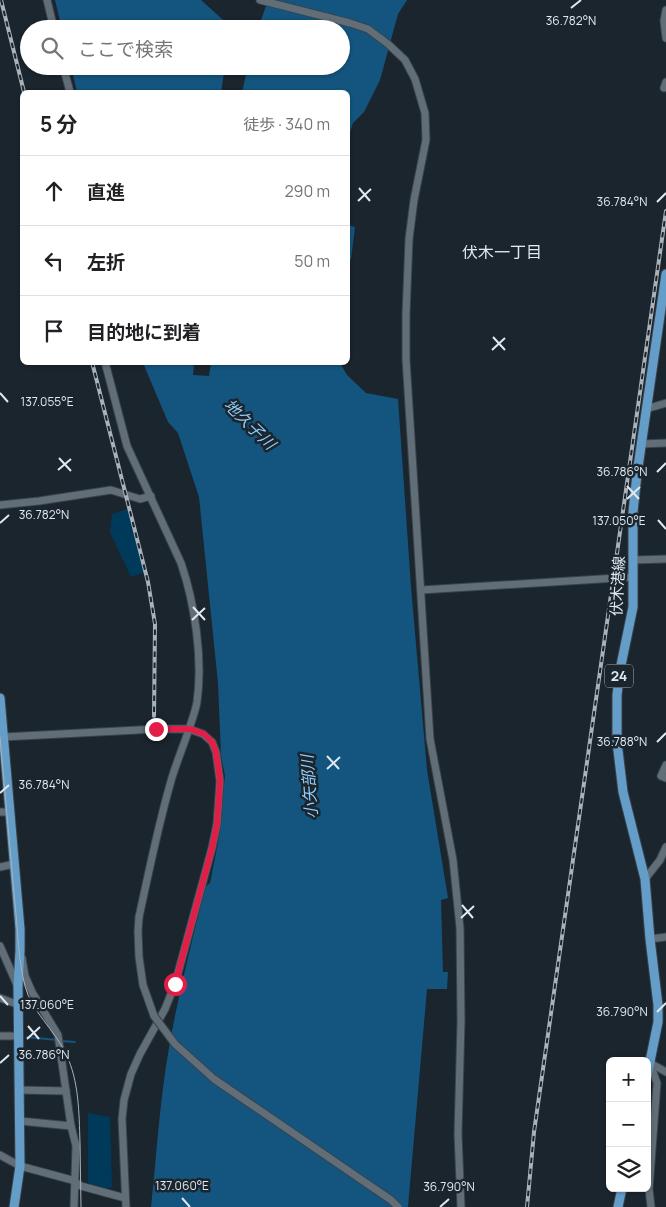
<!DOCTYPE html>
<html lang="ja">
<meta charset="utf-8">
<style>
body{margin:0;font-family:Manrope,"Noto Sans JP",sans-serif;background:#f2f2f2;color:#202124}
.controls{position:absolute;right:15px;bottom:15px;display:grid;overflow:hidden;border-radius:8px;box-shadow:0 1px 4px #0004}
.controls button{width:45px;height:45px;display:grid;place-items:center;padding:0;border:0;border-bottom:1px solid #e0e0e0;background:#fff;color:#202124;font:25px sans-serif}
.stop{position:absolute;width:15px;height:15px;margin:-11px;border:4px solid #e11d48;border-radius:50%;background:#fff}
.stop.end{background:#e11d48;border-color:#fff;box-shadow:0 1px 5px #0008}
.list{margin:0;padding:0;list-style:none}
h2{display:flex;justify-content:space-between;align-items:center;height:65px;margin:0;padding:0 20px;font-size:21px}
h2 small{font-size:16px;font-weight:400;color:#757577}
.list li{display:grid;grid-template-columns:32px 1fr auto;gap:15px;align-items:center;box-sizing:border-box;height:70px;padding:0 20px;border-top:1px solid #e0e0e0}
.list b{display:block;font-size:19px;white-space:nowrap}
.list em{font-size:16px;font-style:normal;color:#757577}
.icon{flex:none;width:28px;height:28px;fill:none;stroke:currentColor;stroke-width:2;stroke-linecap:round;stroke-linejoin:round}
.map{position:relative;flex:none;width:666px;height:1207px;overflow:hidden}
.search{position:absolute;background:#fff;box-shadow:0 1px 4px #0004;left:20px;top:20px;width:330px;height:55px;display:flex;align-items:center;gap:12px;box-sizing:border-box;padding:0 18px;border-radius:28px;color:#757577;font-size:19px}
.panel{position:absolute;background:#fff;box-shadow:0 1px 4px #0004;left:20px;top:90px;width:330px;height:275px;border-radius:8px}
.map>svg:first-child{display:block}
.green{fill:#003a5b}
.water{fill:#13557e}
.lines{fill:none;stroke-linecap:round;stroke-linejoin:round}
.stream{stroke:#13557e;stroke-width:2}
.minor-casing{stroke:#3a424a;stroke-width:9}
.major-casing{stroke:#3a424a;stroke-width:11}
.minor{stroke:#616e78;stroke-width:7}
.major{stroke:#649dc7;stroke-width:9}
.tram{stroke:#aab2b9;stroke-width:1}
.rail-casing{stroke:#aab2b9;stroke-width:4}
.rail{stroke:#1b252e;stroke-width:2;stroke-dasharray:5.5;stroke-linecap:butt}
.minor-bridge-casing{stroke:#3a424a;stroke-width:9;stroke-linecap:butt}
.minor-bridge{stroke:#616e78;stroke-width:7}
.route{stroke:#e11d48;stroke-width:6}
.ticks{fill:none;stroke:#e1e8ee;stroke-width:2}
.labels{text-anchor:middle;stroke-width:5;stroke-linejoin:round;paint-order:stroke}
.shield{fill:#1b252e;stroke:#a6aeb4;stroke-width:1}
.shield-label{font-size:14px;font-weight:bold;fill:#e1e8ee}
.street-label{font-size:15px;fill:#e1e8ee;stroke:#1b252e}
.neighbourhood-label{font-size:16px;fill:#e1e8ee;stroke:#1b252e}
.water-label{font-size:16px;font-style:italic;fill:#92ccf9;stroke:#1b252e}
.ticks-label{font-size:12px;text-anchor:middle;fill:#e1e8ee;stroke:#1b252e;stroke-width:5;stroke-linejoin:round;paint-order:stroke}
</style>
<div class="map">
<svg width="666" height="1207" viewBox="0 0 666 1207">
<rect width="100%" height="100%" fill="#1b252e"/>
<g class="green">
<path d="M128 509 145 572 131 577 110 532 112 514Z"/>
<path d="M88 1113 110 1117 112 1187 105 1189 88 1183Z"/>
</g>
<g class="water">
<path d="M55 0H201L232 28 62 29Z"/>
<path d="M268 0H407L398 14 380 80 364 112 353 123 348 138V92H242L248 66H341V29H258Z"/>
<path d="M71 66H225L221 92H77Z"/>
<path d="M348 225 355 227 351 259 348 262Z"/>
<path d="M143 363H194L193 375 209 376 211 363H340L347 375 366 393 398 399 411 587 427 770 448 898 441 900 443 972H448L447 989H427L408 1207H151C156 1160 159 1113 166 1066 175 1006 191 946 205 887L210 883 218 843 225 776 221 755 218 683 199 497 178 433 168 422Z"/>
</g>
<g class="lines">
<g class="stream">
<path d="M27 1037 57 1040"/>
<path d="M61 1041 75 1042"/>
</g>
<g class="minor-casing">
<g id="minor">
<path d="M47 0 54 29"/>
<path d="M260 0 350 23 368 29 388 44 405 60 415 79 425 113 426 140 414 200 409 239 406 315V359L430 739 453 860 460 928 461 1021 458 1134 461 1207"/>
<path d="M666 10 664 21 666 38"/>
<path d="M63 66 70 92"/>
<path d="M664 88 666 82"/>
<path d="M105 362 127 446 181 563C195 604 203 659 197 702 196 708 194 714 192 720 186 740 177 760 171 781 158 826 149 871 139 917"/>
<path d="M646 409 666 403"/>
<path d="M641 444 666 443"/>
<path d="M0 505 39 501 111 490 140 499 151 496"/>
<path d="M633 560 666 559"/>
<path d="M421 590 633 577"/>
<path d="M0 739 3 737 157 729H189L203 734 212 742 216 752 220 781 217 824 212 848 175 984 165 1009 140 1054 131 1074 124 1100 122 1119 126 1207"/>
<path d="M666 765 661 776 666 778"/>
<path d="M0 812H9"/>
<path d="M0 867 14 864"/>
<path d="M645 879 660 860 666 847"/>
<path d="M650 939 666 937"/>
<path d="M0 946 18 987"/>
<path d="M22 958 25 976 32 992 58 1035 71 1126 76 1146 74 1207"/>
<path d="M0 998 19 1005"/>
<path d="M0 1036H19"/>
<path d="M650 1063 666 1072"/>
<path d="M650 1064 657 1083 649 1189 651 1207"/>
<path d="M19 1090 66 1091"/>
<path d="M20 1121 71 1126"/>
<path d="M0 1155 20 1166 72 1180 81 1186 125 1198"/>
</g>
</g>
<g class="major-casing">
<g id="major">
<path d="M0 698 20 929V950L18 987 20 1166 14 1207"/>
<path d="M647 1076 658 1022V1005L650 939 645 879 623 792 617 742V695L620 670 633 607V512L637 474 666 274"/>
<path d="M618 1207 622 1188"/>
</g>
</g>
<use href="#minor" class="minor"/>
<use href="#major" class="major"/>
<path class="tram" d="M0 737C5 793 10 848 15 903 18 931 18 959 25 986 31 1011 55 1030 66 1054 79 1081 79 1112 80 1143 80 1164 81 1186 81 1207"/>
<g class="rail-casing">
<g id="rail">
<path d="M1 0 24 92"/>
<path d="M92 362 148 582 155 624 154 716"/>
<path d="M527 1207 534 1132 666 211"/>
</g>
</g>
<use href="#rail" class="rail"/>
<g class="minor-bridge-casing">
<path id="minor-bridge" d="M139 917 138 931 139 957 143 985 154 1016 175 1044 214 1079 391 1200 398 1207"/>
</g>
<use href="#minor-bridge" class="minor-bridge"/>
</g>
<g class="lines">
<path class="route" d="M156 729H190L204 734 212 742 216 752 220 781 217 824 212 848 175 984"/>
</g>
<path class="ticks" d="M571 8 581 0M359 188 370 201M358 201 371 189M657 202 666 193M493 337 505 350M492 350 505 338M0 393 8 402M59 458 71 471M58 470 71 459M657 472 666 463M627 486 639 499M627 499 640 487M658 520 666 529M0 523 9 515M193 607 205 620M192 620 205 608M657 742 666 733M327 756 339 769M327 769 340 757M0 793 9 785M462 905 473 918M461 918 474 906M0 996 8 1005M657 1012 666 1003M28 1026 39 1039M27 1039 40 1027M0 1063 9 1055M182 1198 190 1207M440 1207 449 1199"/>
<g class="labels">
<rect class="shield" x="605" y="664.5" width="28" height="23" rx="4"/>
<g class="shield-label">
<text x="619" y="681">24</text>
</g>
<g class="street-label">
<text transform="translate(618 586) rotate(-87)" y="5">伏木港線</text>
</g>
<g class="neighbourhood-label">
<text x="502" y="258">伏木一丁目</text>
</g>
<g class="water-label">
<text transform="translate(250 424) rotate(44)" y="6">地久子川</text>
<text transform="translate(309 787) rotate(-94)" y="6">小矢部川</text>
</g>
</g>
<g class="ticks-label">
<text x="571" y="25">36.782°N</text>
<text x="622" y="206">36.784°N</text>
<text x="47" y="406">137.055°E</text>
<text x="622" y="476">36.786°N</text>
<text x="44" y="519">36.782°N</text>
<text x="619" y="525">137.050°E</text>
<text x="622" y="746">36.788°N</text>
<text x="44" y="789">36.784°N</text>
<text x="47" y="1009">137.060°E</text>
<text x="622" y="1016">36.790°N</text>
<text x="44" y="1059">36.786°N</text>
<text x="182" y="1190">137.060°E</text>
<text x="449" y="1191">36.790°N</text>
</g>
</svg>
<div class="controls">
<button>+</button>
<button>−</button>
<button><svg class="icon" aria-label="layers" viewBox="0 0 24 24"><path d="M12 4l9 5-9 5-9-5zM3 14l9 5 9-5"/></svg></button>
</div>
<div class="stop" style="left:175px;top:984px"></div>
<div class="stop end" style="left:156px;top:729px"></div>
<div class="search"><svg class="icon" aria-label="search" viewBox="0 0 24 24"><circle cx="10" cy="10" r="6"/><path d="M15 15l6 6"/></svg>ここで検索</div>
<section class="panel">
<h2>5 分<small>徒歩 · 340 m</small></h2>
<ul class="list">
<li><svg class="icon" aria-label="ahead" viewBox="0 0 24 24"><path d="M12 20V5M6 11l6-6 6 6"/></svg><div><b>直進</b></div><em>290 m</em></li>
<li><svg class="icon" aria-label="left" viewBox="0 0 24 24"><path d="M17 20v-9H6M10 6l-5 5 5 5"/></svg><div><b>左折</b></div><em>50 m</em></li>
<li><svg class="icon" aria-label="arrive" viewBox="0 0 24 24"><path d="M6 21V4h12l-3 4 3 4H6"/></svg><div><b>目的地に到着</b></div></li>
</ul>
</section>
</div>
